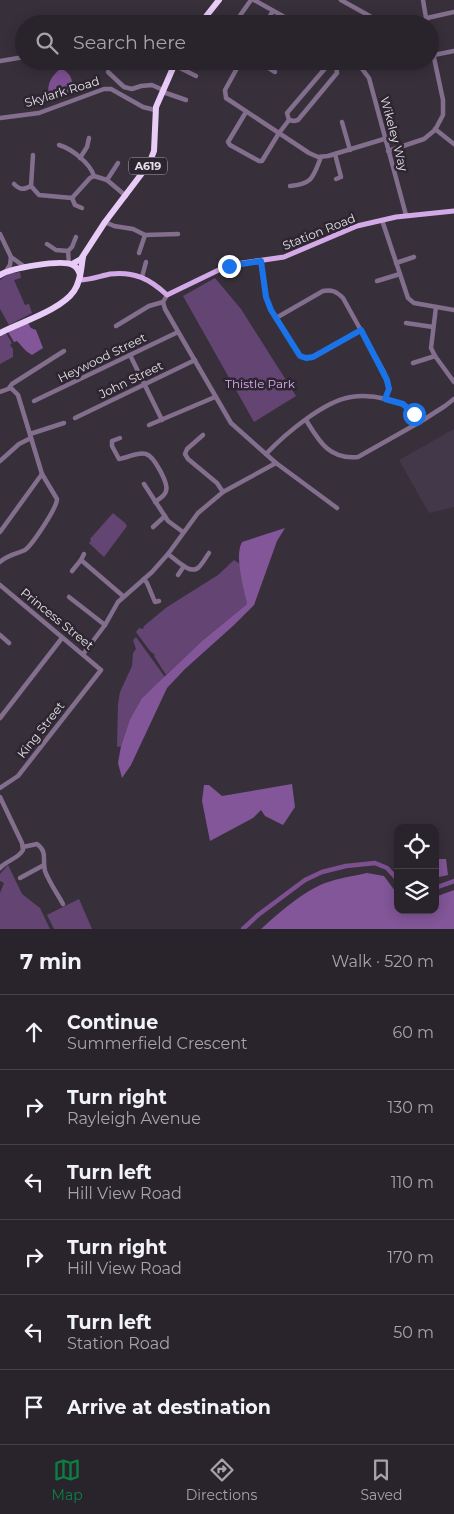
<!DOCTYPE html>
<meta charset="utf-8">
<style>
body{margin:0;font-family:Montserrat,sans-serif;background:#312c34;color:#f1f3f6}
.controls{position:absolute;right:15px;bottom:15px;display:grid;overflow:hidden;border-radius:10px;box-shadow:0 2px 12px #0003}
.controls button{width:45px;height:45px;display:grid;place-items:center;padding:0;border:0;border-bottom:1px solid #454148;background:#29242c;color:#f1f3f6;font:25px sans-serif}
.stop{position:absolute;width:15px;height:15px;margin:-11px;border:4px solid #1a73e8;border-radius:50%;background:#fff}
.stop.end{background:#1a73e8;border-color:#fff;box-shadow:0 1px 5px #0008}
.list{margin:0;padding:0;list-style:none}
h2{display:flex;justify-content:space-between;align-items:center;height:65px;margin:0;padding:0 20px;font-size:21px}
h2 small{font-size:16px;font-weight:400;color:#a5a4a9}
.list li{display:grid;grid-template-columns:32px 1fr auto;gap:15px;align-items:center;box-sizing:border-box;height:75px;padding:0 20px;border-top:1px solid #454148}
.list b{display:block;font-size:19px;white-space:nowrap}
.list p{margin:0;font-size:16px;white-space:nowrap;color:#a5a4a9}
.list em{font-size:16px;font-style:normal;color:#a5a4a9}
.icon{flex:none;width:28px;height:28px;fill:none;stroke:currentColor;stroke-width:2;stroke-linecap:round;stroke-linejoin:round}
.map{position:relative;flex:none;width:454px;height:929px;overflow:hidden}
.search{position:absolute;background:#29242c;box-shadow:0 2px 12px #0003;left:15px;right:15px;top:15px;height:55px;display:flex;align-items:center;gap:12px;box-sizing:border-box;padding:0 18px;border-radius:28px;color:#a5a4a9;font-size:19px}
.sheet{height:515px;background:#29242c}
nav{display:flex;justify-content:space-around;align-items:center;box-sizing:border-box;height:70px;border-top:1px solid #454148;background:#29242c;font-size:14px;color:#a5a4a9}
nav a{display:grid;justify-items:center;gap:2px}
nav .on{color:#0b8043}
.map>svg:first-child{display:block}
.built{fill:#433849}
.green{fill:#634472}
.forest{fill:#825698}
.water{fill:#7d5092}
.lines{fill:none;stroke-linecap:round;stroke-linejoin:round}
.canal{stroke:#7d5092;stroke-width:4.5}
.minor{stroke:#836f8d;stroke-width:4.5}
.major{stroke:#d3aae7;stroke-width:5}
.highway{stroke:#e8cbf7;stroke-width:6}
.route{stroke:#1a73e8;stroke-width:6}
.labels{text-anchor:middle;stroke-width:5;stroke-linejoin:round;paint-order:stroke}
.shield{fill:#2d2631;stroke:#aea8b0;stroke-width:1}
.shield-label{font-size:11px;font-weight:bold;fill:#e5e0e7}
.street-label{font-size:12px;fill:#e5e0e7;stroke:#2d2631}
.park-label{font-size:12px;fill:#dbaaf3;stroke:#2d2631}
</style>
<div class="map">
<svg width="454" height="929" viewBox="0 0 454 929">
<rect width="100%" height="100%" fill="#37303b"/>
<path class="built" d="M454 429V507L429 513 399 460Z"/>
<g class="green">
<path d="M20 272 21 278 14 280 25 305 29 304 32 313 9 325 0 309V280L8 274Z"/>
<path d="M215 278 241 309 296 396 254 422 183 296Z"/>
<path d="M6 333 12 343 10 345 13 349V357L0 364V336Z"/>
<path d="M113 513 125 523 127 526 104 557 89 543 91 541 90 539Z"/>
<path d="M234 560 240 564 247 604 203 640 166 675 154 656 155 655 150 651 136 632 139 628 143 629 144 626 167 607 218 575Z"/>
<path d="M136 637 165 677 142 698 130 719 121 746 117 747 118 704 120 692 132 666 133 653 136 649 133 640Z"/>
<path d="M8 865 22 894 40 908 50 929H0V893L4 883 0 881V874Z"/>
<path d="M79 899 92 929H54L47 915Z"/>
</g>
<g class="forest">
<path d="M28 323 31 328 36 330 43 348 32 355 26 351 17 341 14 342 8 332Z"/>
<path d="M285 528 277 541 254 605 234 625 185 669 167 688 131 765 122 778 118 763 121 746 130 719 142 698 203 640 247 604C244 588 234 557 242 542Z"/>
<path d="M292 784 295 807 283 825 265 816 261 810 253 818 210 841 202 801 204 785H209L222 796Z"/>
<path d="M435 859H446L448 875 435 878Z"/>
<path d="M367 873 384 876 398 895V910H435V897L454 890V929H261C279 913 302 892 325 883 339 878 353 876 367 873Z"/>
</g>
<path class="water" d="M61 68C73 75 75 83 68 94L55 99 49 96C46 83 52 76 61 68Z"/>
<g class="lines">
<g class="canal">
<path d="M435 888 454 881"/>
<path d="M243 929 258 915 305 880 322 872 346 866 375 863 387 868 398 880"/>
</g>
<g class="minor">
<path d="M254 0 297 24"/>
<path d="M341 0 384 24"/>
<path d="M423 0 427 24"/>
<path d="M427 18 454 12"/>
<path d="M234 24 251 0"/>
<path d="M265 24 273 11"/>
<path d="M434 55 454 51"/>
<path d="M0 61 24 57"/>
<path d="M41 61 44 63"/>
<path d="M241 61 225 90 226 98 309 153 318 157 328 156 384 139"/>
<path d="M258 61 275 72"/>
<path d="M356 61 369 78 406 215"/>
<path d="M174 65 196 76"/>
<path d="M108 72 124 87 132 89 141 86 152 85 163 90"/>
<path d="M163 92 186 100"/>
<path d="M246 112 228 142 230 145 259 161H262L279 133 289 120 294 121 298 120 337 73 336 65 339 61"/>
<path d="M0 118 39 113 104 89H111L143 107 155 110"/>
<path d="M289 120 287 113 328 65 332 64 336 65"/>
<path d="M342 122 350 150"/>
<path d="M435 129 454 144"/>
<path d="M59 145C72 149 90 163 94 176"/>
<path d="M388 151 424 139 435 130 443 115V100L430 39"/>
<path d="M335 154 341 177 336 179"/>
<path d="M33 155 31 186 39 195 72 198 90 178 94 176 107 180 126 196"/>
<path d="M80 158 87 147 89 138"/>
<path d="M107 180 118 163"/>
<path d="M14 184C20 190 24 190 31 186"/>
<path d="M290 186C313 184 313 177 321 157"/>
<path d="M72 198 75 205 82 208"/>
<path d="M382 220 408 298 414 303 454 310"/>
<path d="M105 222 114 226 133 229 145 235 178 234"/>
<path d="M0 234 11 257 25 267"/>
<path d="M47 244 56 250 68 251 69 264"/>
<path d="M68 251 72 247 76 237"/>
<path d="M139 253 145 235"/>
<path d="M261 261 266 297 271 310 300 356 306 358 313 357 361 330"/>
<path d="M396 263 414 257"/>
<path d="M6 271 10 265 11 257"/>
<path d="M142 277 146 262"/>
<path d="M377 281 400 274"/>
<path d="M167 295 163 302 165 309 231 423 276 463 337 508"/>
<path d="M436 307 431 348 435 356 454 382"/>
<path d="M276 318 323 291C332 289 337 292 343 298L384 372 389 389 385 399"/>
<path d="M406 323 433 327"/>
<path d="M116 326 149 306 163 302"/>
<path d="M130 355 162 420"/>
<path d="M413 363 435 356"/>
<path d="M9 388 12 384 64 351"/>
<path d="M0 392 11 388 18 395 42 474 57 499C57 508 32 545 25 550 17 554 7 555 0 562"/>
<path d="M34 401 178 332"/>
<path d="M75 418 195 360"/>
<path d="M306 420C319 441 329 460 358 457L420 422 445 406 454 399"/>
<path d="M149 425 215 397"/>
<path d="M30 434 64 423"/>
<path d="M203 435 187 449 185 454 188 459 217 483 223 492"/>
<path d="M120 438 112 441V446L119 459C128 458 138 451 146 454 154 456 169 484 166 491 165 496 159 499 155 502"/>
<path d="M266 454C285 434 324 401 351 397 363 395 374 396 386 399 402 402 411 408 420 422"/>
<path d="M0 461 19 444 31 438"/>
<path d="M144 484 168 521 183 532"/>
<path d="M153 527 165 516"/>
<path d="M0 532 42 474"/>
<path d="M168 554C175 559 191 576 199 567 203 563 206 557 209 553"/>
<path d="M81 560 123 596"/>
<path d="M72 571 81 560 84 554"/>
<path d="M178 575 184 566"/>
<path d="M144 579 147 583 155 602 159 601"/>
<path d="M0 585 101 670 18 776 0 788"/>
<path d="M69 597 105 625"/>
<path d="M0 635 9 643"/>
<path d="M84 653 105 625 118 602 152 572 168 554 198 513 223 492 276 463"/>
<path d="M0 718 62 638"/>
<path d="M0 797 22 843 23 850C18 859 7 860 0 868"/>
<path d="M23 847 37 844C48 852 42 860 45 871 49 882 57 893 63 904"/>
<path d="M20 878 44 865"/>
</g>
<path class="major" d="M79 280C90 280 100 276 110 274 134 271 150 279 167 295L229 265 284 257 357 226 396 217 454 211"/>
<g class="highway">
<path d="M200 24 219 0"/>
<path d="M72 264 81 259 105 222 149 164 154 151 156 107 176 61"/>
<path d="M0 275C11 268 62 259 73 265 77 267 79 271 80 275"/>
<path d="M0 333C21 322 61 310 74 291 81 281 81 268 83 257"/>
</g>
</g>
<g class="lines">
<path class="route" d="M229 266 261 261 266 297 271 310 300 356 306 358 313 357 361 330 387 380 389 389 385 399 403 404 414 414"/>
</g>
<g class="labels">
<rect class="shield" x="129" y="157.5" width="38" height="17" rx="4"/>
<g class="shield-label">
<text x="148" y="170">A619</text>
</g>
<g class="street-label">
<text transform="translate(62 92) rotate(-17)" y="4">Skylark Road</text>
<text transform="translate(394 134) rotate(75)" y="4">Wikeley Way</text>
<text transform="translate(319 232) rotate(-22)" y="4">Station Road</text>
<text transform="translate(102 358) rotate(-26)" y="4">Heywood Street</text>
<text transform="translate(131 380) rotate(-26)" y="4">John Street</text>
<text transform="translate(57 619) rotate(39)" y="4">Princess Street</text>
<text transform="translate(41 730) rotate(-52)" y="4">King Street</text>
</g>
<g class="park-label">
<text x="260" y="388">Thistle Park</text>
</g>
</g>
</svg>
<div class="controls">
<button><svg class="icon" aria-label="locate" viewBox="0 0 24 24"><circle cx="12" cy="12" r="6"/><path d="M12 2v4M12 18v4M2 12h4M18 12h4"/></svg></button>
<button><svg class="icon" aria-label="layers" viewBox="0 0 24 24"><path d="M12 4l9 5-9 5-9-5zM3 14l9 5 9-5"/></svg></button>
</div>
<div class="stop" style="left:414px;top:414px"></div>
<div class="stop end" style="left:229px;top:266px"></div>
<div class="search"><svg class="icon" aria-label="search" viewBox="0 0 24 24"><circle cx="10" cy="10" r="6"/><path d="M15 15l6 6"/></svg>Search here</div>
</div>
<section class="sheet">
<h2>7 min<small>Walk · 520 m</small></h2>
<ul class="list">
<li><svg class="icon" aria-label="ahead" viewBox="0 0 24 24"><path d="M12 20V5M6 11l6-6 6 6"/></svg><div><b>Continue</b><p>Summerfield Crescent</p></div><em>60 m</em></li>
<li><svg class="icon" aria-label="right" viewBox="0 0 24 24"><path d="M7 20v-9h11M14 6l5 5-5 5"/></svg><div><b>Turn right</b><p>Rayleigh Avenue</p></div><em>130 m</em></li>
<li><svg class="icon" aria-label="left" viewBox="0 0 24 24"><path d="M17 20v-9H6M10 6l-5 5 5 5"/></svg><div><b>Turn left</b><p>Hill View Road</p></div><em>110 m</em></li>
<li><svg class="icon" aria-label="right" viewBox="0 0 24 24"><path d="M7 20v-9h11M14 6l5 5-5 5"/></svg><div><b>Turn right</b><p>Hill View Road</p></div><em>170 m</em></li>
<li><svg class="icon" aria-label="left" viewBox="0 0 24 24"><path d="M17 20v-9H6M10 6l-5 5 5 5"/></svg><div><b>Turn left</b><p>Station Road</p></div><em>50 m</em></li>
<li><svg class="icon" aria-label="arrive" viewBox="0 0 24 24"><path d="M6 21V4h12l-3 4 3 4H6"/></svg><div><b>Arrive at destination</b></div></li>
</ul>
</section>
<nav>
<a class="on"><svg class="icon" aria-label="map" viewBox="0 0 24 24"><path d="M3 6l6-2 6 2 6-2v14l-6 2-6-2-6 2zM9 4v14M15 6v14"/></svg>Map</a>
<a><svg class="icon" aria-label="directions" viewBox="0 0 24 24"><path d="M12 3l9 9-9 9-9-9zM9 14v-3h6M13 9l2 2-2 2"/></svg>Directions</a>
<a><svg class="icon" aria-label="saved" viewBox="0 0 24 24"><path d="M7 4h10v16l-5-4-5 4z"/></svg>Saved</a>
</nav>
